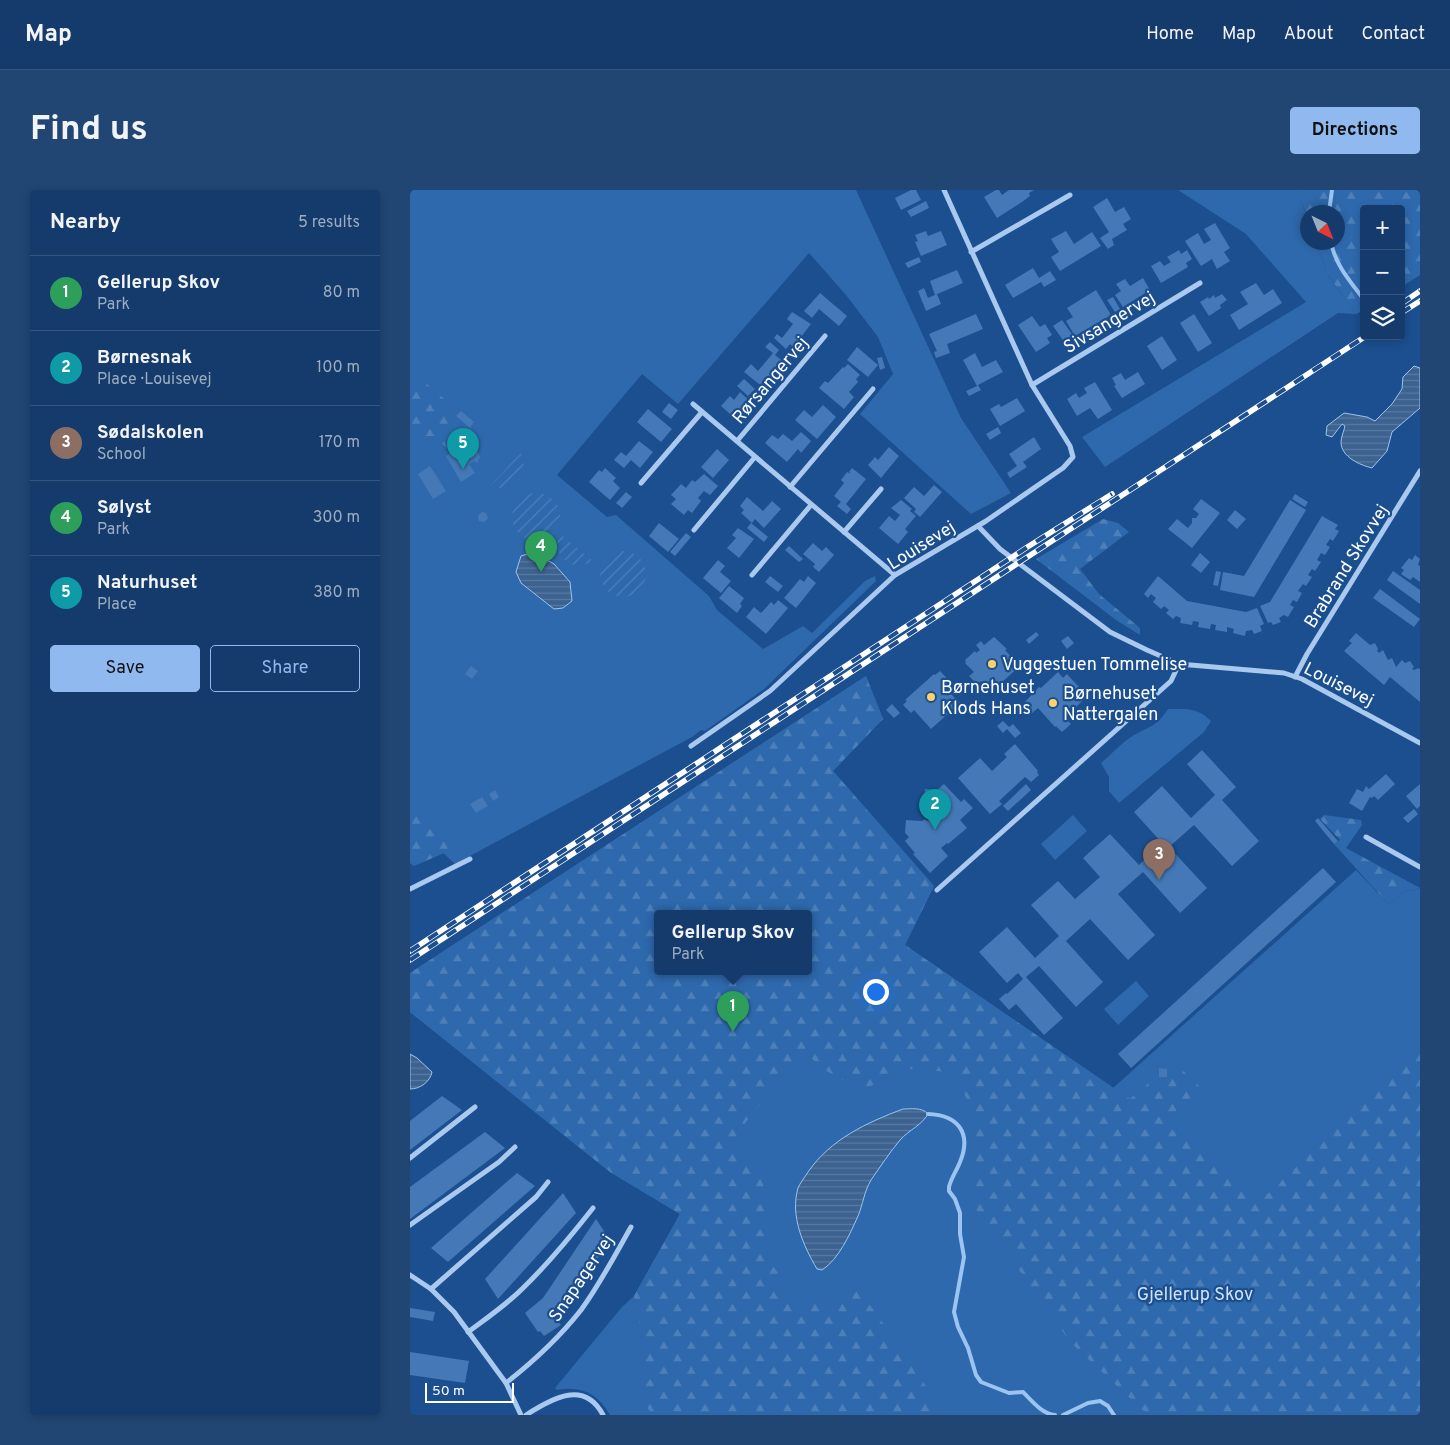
<!DOCTYPE html>
<meta charset="utf-8">
<style>
body{margin:0;font-family:Overpass,sans-serif;background:#214673;color:#f1f3f6}
.controls{position:absolute;right:15px;top:15px;display:grid;overflow:hidden;border-radius:5px;box-shadow:0 2px 8px #0003}
.controls button{width:45px;height:45px;display:grid;place-items:center;padding:0;border:0;border-bottom:1px solid #33557e;background:#143b6b;color:#f1f3f6;font:25px sans-serif}
.compass{position:absolute;left:890px;top:15px;width:45px;height:45px;border-radius:50%;background:#143b6b;box-shadow:0 2px 8px #0003;rotate:137deg}
.scale{position:absolute;left:15px;bottom:12px;width:89px;box-sizing:border-box;padding-left:5px;border:2px solid #fff;border-top:0;font-size:14px;line-height:18px;white-space:nowrap;color:#fff;-webkit-text-stroke:4px #1b4f8f;paint-order:stroke}
.you{position:absolute;left:465px;top:801px;width:18px;height:18px;margin:-12px;border:4px solid #fff;border-radius:50%;background:#1a73e8;box-shadow:0 0 0 8px #1a73e833}
.badge{display:grid;place-items:center;width:32px;height:32px;border-radius:50%;background:#90b9f0;color:#fff;font-size:16px;font-weight:700}
.pin{position:absolute;translate:-50% -41px;filter:drop-shadow(0 1px 2px #0008)}
.pin::after{content:'';position:absolute;top:26px;width:18px;height:15px;background:inherit;clip-path:polygon(0 0,100% 0,50% 100%)}
.popup{position:absolute;left:244px;top:720px;width:158px;height:65px;box-sizing:border-box;display:grid;place-content:center;border-radius:5px;background:#143b6b;filter:drop-shadow(0 1px 4px #0005);font-size:16px;white-space:nowrap;color:#9dadc1}
.popup b{font-size:19px;color:#f1f3f6}
.popup::after{content:'';position:absolute;left:50%;top:100%;margin-left:-10px;border:10px solid transparent;border-top-color:#143b6b}
.list{margin:0;padding:0;list-style:none}
h2{display:flex;justify-content:space-between;align-items:center;height:65px;margin:0;padding:0 20px;font-size:21px}
h2 small{font-size:16px;font-weight:400;color:#9dadc1}
.list li{display:grid;grid-template-columns:32px 1fr auto;gap:15px;align-items:center;box-sizing:border-box;height:75px;padding:0 20px;border-top:1px solid #33557e}
.list b{display:block;font-size:19px;white-space:nowrap}
.list p{margin:0;font-size:16px;white-space:nowrap;color:#9dadc1}
.list em{font-size:16px;font-style:normal;color:#9dadc1}
.actions{display:flex;gap:10px;padding:15px 20px}
.actions a{flex:1;padding:11px 0;border:1px solid #90b9f0;border-radius:5px;text-align:center;font-size:18px;color:#90b9f0}
.actions .main{background:#90b9f0;color:#111}
.icon{flex:none;width:28px;height:28px;fill:none;stroke:currentColor;stroke-width:2;stroke-linecap:round;stroke-linejoin:round}
.map{position:relative;flex:none;width:1010px;height:1225px;overflow:hidden;border-radius:5px}
header{display:flex;align-items:center;gap:30px;box-sizing:border-box;height:70px;padding:0 25px;background:#143b6b;border-bottom:1px solid #33557e}
header strong{font-size:24px}
nav{display:flex;gap:28px;margin-inline-start:auto;font-size:18px}
.intro{display:flex;align-items:center;justify-content:space-between;box-sizing:border-box;height:120px;padding:0 30px}
h1{margin:0;font-size:35px}
.button{padding:12px 22px;border-radius:5px;background:#90b9f0;color:#111;font-size:18px;font-weight:700}
main{display:flex;gap:30px;padding:0 30px}
aside{flex:1;background:#143b6b;border-radius:5px;box-shadow:0 2px 8px #0003}
.map>svg:first-child{display:block}
.green{fill:#2e69ad;fill-rule:evenodd}
.forest{fill:url(#forest-firs);fill-rule:evenodd}
.garden{fill:url(#garden-furrows)}
.water{fill:url(#water-rules);stroke:#9cc4f0}
.lines{fill:none;stroke-linecap:round;stroke-linejoin:round}
.stream{stroke:#9cc4f0;stroke-width:4}
.building{fill:#4478b7}
.street{stroke:#a9c9ee;stroke-width:5}
.rail-casing{stroke:#fff;stroke-width:5.5}
.rail{stroke:#1b4f8f;stroke-width:4;stroke-dasharray:11;stroke-linecap:butt}
.poi-dot{fill:#ffd166;stroke:#1b4f8f;stroke-width:2}
.labels{text-anchor:middle;stroke-width:4.5;stroke-linejoin:round;paint-order:stroke}
.street-label{font-size:18px;fill:#fff;stroke:#1b4f8f}
.poi-label{font-size:18px;fill:#fff;stroke:#1b4f8f;text-anchor:start}
.park-label{font-size:18px;fill:#cfe3fa;stroke:#1b4f8f}
</style>
<header>
<strong>Map</strong>
<nav><a>Home</a><a>Map</a><a>About</a><a>Contact</a></nav>
</header>
<div class="intro"><h1>Find us</h1><a class="button">Directions</a></div>
<main>
<aside>
<h2>Nearby<small>5 results</small></h2>
<ul class="list">
<li><span class="badge" style="background:#2e9e5b">1</span><div><b>Gellerup Skov</b><p>Park</p></div><em>80 m</em></li>
<li><span class="badge" style="background:#0f9aa8">2</span><div><b>Børnesnak</b><p>Place · Louisevej</p></div><em>100 m</em></li>
<li><span class="badge" style="background:#8d6e63">3</span><div><b>Sødalskolen</b><p>School</p></div><em>170 m</em></li>
<li><span class="badge" style="background:#2e9e5b">4</span><div><b>Sølyst</b><p>Park</p></div><em>300 m</em></li>
<li><span class="badge" style="background:#0f9aa8">5</span><div><b>Naturhuset</b><p>Place</p></div><em>380 m</em></li>
</ul>
<div class="actions"><a class="main">Save</a><a>Share</a></div>
</aside>
<div class="map">
<svg width="1010" height="1225" viewBox="0 0 1010 1225">
<defs>
<pattern id="forest-firs" width="22" height="20" patternUnits="userSpaceOnUse" patternTransform="scale(1.25)"><rect width="22" height="20" fill="#2e69ad"/><path d="M5 1l3.5 6h-7zM16 11l3.5 6h-7z" fill="#4d80b9"/></pattern>
<pattern id="garden-furrows" width="10" height="10" patternUnits="userSpaceOnUse" patternTransform="scale(1.25)"><rect width="10" height="10" fill="#2e69ad"/><path d="M-1 1l2-2M0 10L10 0M9 11l2-2" fill="none" stroke="#4d80b9"/></pattern>
<pattern id="water-rules" width="6" height="5" patternUnits="userSpaceOnUse" patternTransform="scale(1.25)"><rect width="6" height="5" fill="#3c6290"/><path d="M0 2.5h6" fill="none" stroke="#597aa1"/></pattern>
</defs>
<rect width="100%" height="100%" fill="#1b4f8f"/>
<g class="green">
<path d="M0 0H446L551 228 601 303 561 324 450 224 483 184 468 147 436 105 399 63 268 214 232 184 147 285 197 327 206 325 299 406 307 420 353 459 393 436 402 443 455 391 465 386 466 391 354 499 295 541 291 540 282 547 45 674 0 632Z"/>
<path d="M768 0H887L897 27 898 52 907 53 918 85 946 124 928 123 695 277 672 247 896 112 836 44Z"/>
<path d="M456 486 473 529 423 581 524 696 495 755 703 898 946 680 979 715 993 702 1010 698V1225H200C189 1204 171 1195 147 1200L145 1198 212 1117 224 1106 270 1024 200 982 0 822V783ZM248 723H398V781H248Z"/>
<path d="M758 519C777 519 787 517 801 531L794 542 709 613 699 601V587L691 573C701 565 710 554 721 547 738 536 745 539 758 519Z"/>
<path d="M663 625 677 641 645 670 631 654Z"/>
<path d="M726 791 739 806 708 835 694 819Z"/>
</g>
<g class="forest">
<path d="M887 0H1010V85L991 97V19H954V120L946 124 918 85 907 53 928 52V22H898L897 27Z"/>
<path d="M0 185 12 190 38 212 37 225 56 242 55 247 49 252 36 257 23 246H3L0 247Z"/>
<path d="M693 329 708 333 719 342 670 379 689 404 730 438V445L706 430 626 369Z"/>
<path d="M456 486 473 529 423 581 524 696 495 755 720 909 764 872 791 898 753 933 855 1006 1010 862V1225H738L661 1153 565 1018 563 939 560 916 549 893 539 882 500 879 458 897 443 896 415 880 393 861 332 937 330 957 333 968 352 991 359 1012 353 1065 373 1087 374 1102 383 1113C408 1116 427 1110 449 1099L503 1176 534 1225H242L234 1212 235 1159 224 1106 270 1024 200 982 0 822V783ZM248 723H398V781H248Z"/>
<path d="M0 608 36 640 39 661 4 676 0 673Z"/>
<path d="M914 625 951 630 952 635 936 658 1010 698 993 702 979 715 924 654 930 650 910 629Z"/>
</g>
<g class="garden">
<path d="M111 263C120 286 104 304 80 296Z"/>
<circle cx="126" cy="327" r="24"/>
<path d="M149 343 183 371C161 383 142 367 149 343Z"/>
<circle cx="213" cy="384" r="23"/>
</g>
<g class="water">
<path d="M1004 176 1010 178V218L982 242 977 261 962 278C950 275 931 267 931 252 931 247 934 241 935 236L932 234 922 247 916 245 917 236 934 223 957 227 965 231 982 214 992 199 993 187Z"/>
<path d="M123 362 144 374 160 392 162 411 153 418 144 419 111 393 106 382 111 366Z"/>
<path d="M0 864 7 868 22 882C20 892 10 899 0 899Z"/>
<path d="M493 919C501 919 512 917 518 924 512 935 499 940 490 950 480 962 470 977 461 990 454 1002 453 1014 448 1026 440 1044 429 1069 412 1080L407 1079C393 1055 380 1026 388 998 390 993 395 987 398 982 421 949 456 933 493 919Z"/>
</g>
<g class="lines">
<g class="stream">
<path d="M919 22 922 0"/>
<path d="M921 52C925 74 939 90 952 107"/>
<path d="M981 146V147"/>
<path d="M518 924C548 925 562 943 550 972 547 980 541 988 539 997V1001L545 1009 550 1023V1044L554 1067 544 1122 548 1137 558 1158 566 1185 571 1192 599 1203 613 1202C622 1211 632 1224 645 1225"/>
<path d="M653 1225 678 1213 690 1211 698 1216 704 1225"/>
</g>
</g>
<g class="building">
<path d="M501 0H506L511 10 491 20 485 8Z"/>
<path d="M586 0H589L592 5 599 0H624L619 3 620 6 612 12 587 28 574 7Z"/>
<path d="M697 8 705 22 714 17 721 29 713 34 717 40 702 49 704 55 698 59 690 48 699 42 683 17Z"/>
<path d="M516 11 519 18 501 27 497 21Z"/>
<path d="M805 33 820 58 814 62 820 71 807 79 802 69 791 76 775 51 788 43 794 54 801 50 794 39Z"/>
<path d="M516 41 518 46 531 41 537 55 511 66 505 52 508 51 505 45Z"/>
<path d="M656 41 664 54 682 42 691 56 650 81 641 67 649 62 641 49Z"/>
<path d="M769 60 771 64 777 60 782 69 776 73 778 77 751 93 741 76 750 71 754 76 761 72 757 67Z"/>
<path d="M509 67 511 72 498 78 495 73Z"/>
<path d="M623 78 629 88 640 81 646 90 634 97 631 92 603 108 595 95Z"/>
<path d="M547 80 553 93 525 105 520 91Z"/>
<path d="M733 88 740 100 713 117 705 105 711 101 706 94 715 89 720 96Z"/>
<path d="M846 93 854 105 863 99 872 113 829 140 820 125 838 114 830 102Z"/>
<path d="M514 98 518 108 527 104 531 114 516 121 508 101Z"/>
<path d="M686 100 701 125 665 146 656 131 663 127 657 118Z"/>
<path d="M410 103 437 126 429 136 409 119 402 128 394 121Z"/>
<path d="M812 104 817 110 810 115 811 118 799 126 790 112 798 107 799 109 804 105 805 108Z"/>
<path d="M703 107 710 119 705 122 697 110Z"/>
<path d="M382 122 401 134 383 157 380 154 376 159 364 148 367 144 372 148 383 134 377 129Z"/>
<path d="M566 124 573 139 537 154 540 163 526 168 524 162 527 161 519 144Z"/>
<path d="M784 124 802 153 788 162 770 133Z"/>
<path d="M622 126 630 137 635 134 642 145 637 148 640 153 626 162 608 135Z"/>
<path d="M652 130 664 147 655 153 643 136Z"/>
<path d="M752 146 767 170 752 180 737 156Z"/>
<path d="M360 152 369 160 365 165 375 173 354 198 334 182 341 174 348 181 363 163 355 157Z"/>
<path d="M447 157 468 175 458 187 437 170Z"/>
<path d="M565 163 572 177 586 170 593 182 568 195 571 200 559 206 556 201 567 196 553 170Z"/>
<path d="M472 167 475 178 470 180 467 168Z"/>
<path d="M438 174 450 185 446 189 448 192 439 202 444 207 434 219 409 198 415 191 418 193 433 177 434 178Z"/>
<path d="M728 182 735 194 712 208 704 196 706 195 702 188 711 183 715 190Z"/>
<path d="M334 189 345 199 338 206 327 196Z"/>
<path d="M685 192 702 220 688 229 680 218 667 226 657 209 666 203 669 208 677 203 674 198Z"/>
<path d="M330 202 343 214 328 231 311 216 320 206 324 210Z"/>
<path d="M607 208 615 221 590 236 580 219 589 214 591 217Z"/>
<path d="M259 213 268 220 261 229 252 222Z"/>
<path d="M413 215 426 227 407 249 385 230 394 220 402 227Z"/>
<path d="M238 219 262 239 251 252 227 232Z"/>
<path d="M51 221 64 232 60 238 46 226Z"/>
<path d="M588 237 591 243 580 250 576 244Z"/>
<path d="M391 242 401 251 391 263 388 259 377 272 355 253 362 245 368 249 373 244 382 251Z"/>
<path d="M624 247 631 259 613 272 617 277 600 288 597 283 607 276 599 264Z"/>
<path d="M229 251 243 262 230 278 221 270 214 278 204 270 211 262 216 266Z"/>
<path d="M479 257 489 266 471 288 458 275 465 267 468 270Z"/>
<path d="M49 258 55 267 61 263 59 260 62 259 67 260 70 267 67 273 65 271 59 274 65 283 51 292 36 266Z"/>
<path d="M307 259 319 270 303 288 291 277Z"/>
<path d="M20 276 36 301 23 309 8 284Z"/>
<path d="M195 278 206 288 203 291 210 298 200 310 179 292 189 280 192 282Z"/>
<path d="M442 278 456 289 436 314 441 319 437 324 427 316 431 312 424 306 434 293 431 290 437 282 441 284 439 282Z"/>
<path d="M294 284 308 296 300 305 294 301 288 308 291 311 282 323 278 320 274 325 261 314 266 309 261 305 271 294 276 298 282 290 285 292Z"/>
<path d="M524 295 532 302 510 327 504 322 506 319 494 308 504 297 514 306Z"/>
<path d="M216 302 222 307 212 318 206 313Z"/>
<path d="M885 304 898 312 895 317 882 309Z"/>
<path d="M337 307 353 321 362 311 371 319 354 338 345 329 342 333 331 323 334 320 330 316Z"/>
<path d="M791 309 810 323 782 358 758 339 767 329 778 338 782 333V328H786L789 324 783 319Z"/>
<path d="M491 310 502 319 500 321 506 326 495 339 498 342 488 354 469 338 479 326 485 331 490 325 481 318Z"/>
<path d="M880 310 896 320 844 407 810 400 813 382 834 386Z"/>
<path d="M825 320 836 329 827 339 817 330Z"/>
<path d="M72 322 76 323 78 328 75 332 69 331 68 326Z"/>
<path d="M912 326 928 335 925 339 929 341 923 351 920 349 916 355 920 357 915 365 911 363 907 370 911 372 905 381 902 379 898 385 902 387 896 396 893 394 888 401 892 403 887 412 883 410 880 415 884 417 878 427 874 425 869 428 871 432 863 435 861 432 858 433 850 416 860 412Z"/>
<path d="M249 333 269 349 258 362 239 346Z"/>
<path d="M341 333 358 347 354 352 337 338Z"/>
<path d="M328 338 344 349 329 368 317 358 326 348 322 345Z"/>
<path d="M276 343 281 347 265 366 260 362Z"/>
<path d="M403 353 412 361 416 357 424 365 409 382 403 377 405 374 393 364Z"/>
<path d="M379 356 393 369 389 372 375 360Z"/>
<path d="M790 363 800 372 791 383 781 375Z"/>
<path d="M1005 365 1010 369 1008 375 1010 376V392L1003 387 1000 390 991 384 994 380 991 378 999 368 1002 370Z"/>
<path d="M308 370 315 376 310 382 321 391 311 403 293 388Z"/>
<path d="M806 381 811 382 808 396 803 395Z"/>
<path d="M983 381 1010 400V414L977 390Z"/>
<path d="M360 386 373 396 368 402 355 392Z"/>
<path d="M398 386 406 393 386 418 374 408 390 389 394 392Z"/>
<path d="M748 386 777 411 836 422 847 418 854 434 850 436 852 441 844 444 842 440 836 441 835 446 823 443 824 439 817 437V442L805 440 806 435 801 434 800 439 788 437 789 432 783 431 782 435 770 433 771 428 766 426 763 429 756 423 759 420 754 416 751 419 743 412 746 408 741 404 738 408 734 404Z"/>
<path d="M319 396 334 408 330 414 332 416 327 423 309 408Z"/>
<path d="M970 399 1010 429 1004 437 963 408Z"/>
<path d="M368 410 378 418 356 444 336 427 344 417 351 423 361 412 364 415Z"/>
<path d="M626 442 629 445 619 454 616 450Z"/>
<path d="M946 443 960 455 965 453 968 459 967 461 969 463 973 460 978 470 982 468 986 477 992 470 995 473 1000 471 1004 477 1002 479 1004 480 1009 478 1010 480V512L980 487 974 495 934 461 942 453 939 451Z"/>
<path d="M658 446 664 453 657 459 651 451Z"/>
<path d="M584 447 597 459 595 460 610 476 581 502 571 491 567 494 559 486 564 482 555 473 556 472 555 470 565 461 566 463 570 460 566 455 571 451 574 455Z"/>
<path d="M61 476 68 481 62 489 55 484Z"/>
<path d="M530 481 547 499 541 504 550 513 521 539 504 520 501 523 493 515 497 511 495 510 524 484 525 485Z"/>
<path d="M648 482 653 488 657 484 677 506 655 528 661 534 652 542 646 536 645 537 628 518 621 524 612 515 629 497 631 498Z"/>
<path d="M482 514 490 523 484 528 476 520Z"/>
<path d="M593 531 599 537 603 534 611 543 605 548 597 539 593 543 587 536Z"/>
<path d="M605 554 628 581 627 582 629 585 621 592 615 587 589 611 592 614 580 624 548 588 570 568 582 581 597 567 594 564Z"/>
<path d="M792 560 826 597 812 610 849 651 822 676 784 635 759 657 797 698 770 723 733 682 708 704 745 745 718 770 680 729 656 751 693 792 666 817 629 776 616 787 653 828 634 845 606 814 599 820 589 809 596 803 597 804 613 789 608 783 597 793 569 762 597 737 625 768 649 746 621 715 648 691 665 709 690 687 673 668 700 644 729 675 752 653 724 622 752 596 781 628 805 605 777 574Z"/>
<path d="M976 584 985 594 968 610 964 606 962 608 960 607 952 621 939 613 947 599 953 602 956 596 959 599Z"/>
<path d="M534 594 551 612 554 609 563 618 550 630 557 638 538 654 537 653 531 658 538 666 520 683 503 664 505 663 495 651 499 647 495 643 496 630 512 631 515 629 517 631 528 621 520 613 514 612 515 599 527 600Z"/>
<path d="M616 594 621 600 598 621 593 616Z"/>
<path d="M1010 594V616L1007 619 996 606Z"/>
<path d="M85 600 89 607 83 611 79 604Z"/>
<path d="M72 607 78 616 66 623 60 614Z"/>
<path d="M1004 619 1008 624 998 633 993 628Z"/>
<path d="M908 628 928 651 924 654 905 631Z"/>
<path d="M913 678 926 692 721 878 708 864Z"/>
<path d="M749 878 757 879V887H749Z"/>
<path d="M32 906 52 920 0 960V931Z"/>
<path d="M75 942 95 958 0 1029V997Z"/>
<path d="M107 983 125 996 38 1072 21 1058Z"/>
<path d="M153 1003 166 1023 88 1109 75 1089Z"/>
<path d="M186 1029 200 1050 150 1123 146 1127 151 1135 134 1146 130 1141 128 1142 115 1123 133 1108Z"/>
<path d="M0 1118 25 1122 23 1131 0 1127Z"/>
<path d="M0 1162 59 1171 55 1193 0 1185Z"/>
</g>
<g class="lines">
<g class="street">
<path d="M561 62 660 5"/>
<path d="M622 195 790 93"/>
<path d="M283 214 485 385"/>
<path d="M327 251 415 146"/>
<path d="M231 293 292 222"/>
<path d="M380 297 463 199"/>
<path d="M568 336 590 359 700 442 737 460 769 474 874 483 892 489 1010 553"/>
<path d="M284 340 345 267"/>
<path d="M434 342 471 299"/>
<path d="M342 385 401 315"/>
<path d="M885 487 897 464 1010 281"/>
<path d="M281 556 360 501 485 385 576 331 653 278 663 267 660 256 622 195 534 0"/>
<path d="M956 647 1010 677"/>
<path d="M0 699 60 669"/>
<path d="M527 700 761 491 769 474"/>
<path d="M0 968 65 917"/>
<path d="M0 1035 89 972 105 957"/>
<path d="M0 1085 21 1099 44 1122 96 1193 111 1225"/>
<path d="M21 1099 126 1007 138 992"/>
<path d="M58 1142C77 1128 96 1115 112 1099 138 1074 161 1046 183 1018"/>
<path d="M96 1193C124 1171 149 1148 171 1120 190 1094 205 1065 221 1037"/>
<path d="M116 1225C141 1209 174 1189 193 1225"/>
</g>
<g class="rail-casing">
<g id="rail">
<path d="M991 114 1010 101"/>
<path d="M991 123 1010 111"/>
<path d="M0 761 619 356 702 304"/>
<path d="M0 770 956 146"/>
</g>
</g>
<use href="#rail" class="rail"/>
</g>
<g class="poi-dot">
<circle cx="582" cy="474" r="5"/>
<circle cx="521" cy="507" r="5"/>
<circle cx="643" cy="513" r="5"/>
</g>
<g class="labels">
<g class="street-label">
<text transform="translate(699 132) rotate(-31)" y="6">Sivsangervej</text>
<text transform="translate(360 190) rotate(-50)" y="6">Rørsangervej</text>
<text transform="translate(511 355) rotate(-32)" y="6">Louisevej</text>
<text transform="translate(936 376) rotate(-58)" y="6">Brabrand Skovvej</text>
<text transform="translate(929 494) rotate(27)" y="6">Louisevej</text>
<text transform="translate(171 1088) rotate(-56)" y="6">Snapagervej</text>
</g>
<g class="poi-label">
<text x="592" y="480">Vuggestuen Tommelise</text>
<text x="531" y="503">Børnehuset<tspan x="531" dy="21">Klods Hans</tspan></text>
<text x="653" y="509">Børnehuset<tspan x="653" dy="21">Nattergalen</tspan></text>
</g>
<g class="park-label">
<text x="785" y="1110">Gjellerup Skov</text>
</g>
</g>
</svg>
<div class="controls">
<button>+</button>
<button>−</button>
<button><svg class="icon" aria-label="layers" viewBox="0 0 24 24"><path d="M12 4l9 5-9 5-9-5zM3 14l9 5 9-5"/></svg></button>
</div>
<svg class="compass" viewBox="-18 -18 36 36"><path d="M0-13l5 13h-10z" fill="#e53935"/><path d="M0 13l5-13h-10z" fill="#9dadc1"/></svg>
<div class="scale">50 m</div>
<div class="you"></div>
<div class="pin badge" style="left:323px;top:842px;background:#2e9e5b">1</div>
<div class="popup"><b>Gellerup Skov</b>Park</div>
<div class="pin badge" style="left:525px;top:640px;background:#0f9aa8">2</div>
<div class="pin badge" style="left:749px;top:690px;background:#8d6e63">3</div>
<div class="pin badge" style="left:131px;top:382px;background:#2e9e5b">4</div>
<div class="pin badge" style="left:53px;top:279px;background:#0f9aa8">5</div>
</div>
</main>
